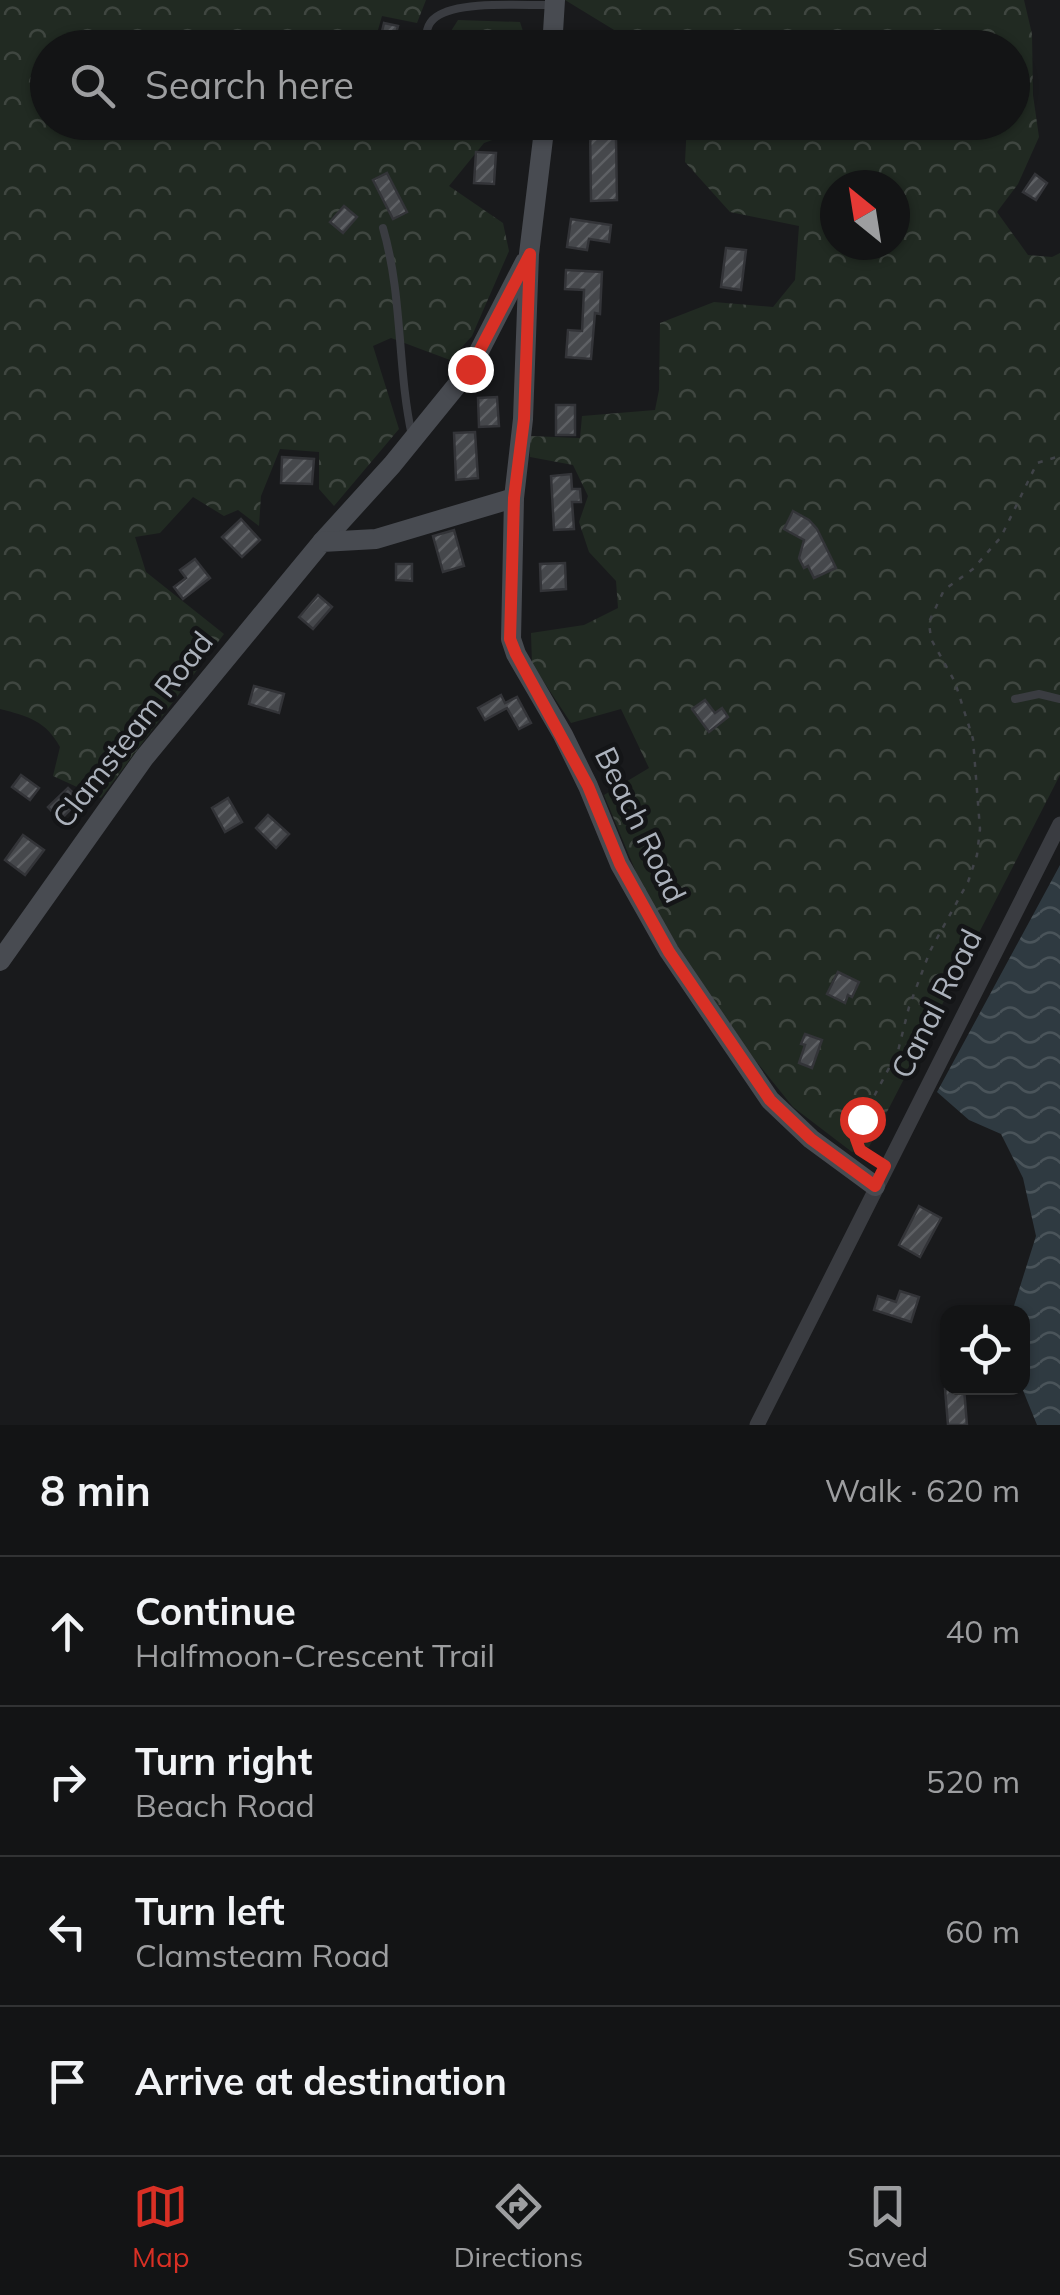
<!DOCTYPE html>
<meta charset="utf-8">
<style>
body{margin:0;font-family:Mulish,sans-serif;background:#1c1d1e;color:#f1f3f6}
.controls{position:absolute;right:30px;bottom:30px;display:grid;overflow:hidden;border-radius:20px;box-shadow:0 2px 8px #0004}
.controls button{width:90px;height:90px;display:grid;place-items:center;padding:0;border:0;border-bottom:2px solid #323334;background:#131415;color:#f1f3f6;font:50px sans-serif}
.compass{position:absolute;left:820px;top:170px;width:90px;height:90px;border-radius:50%;background:#131415;box-shadow:0 2px 8px #0004;rotate:330deg}
.stop{position:absolute;width:30px;height:30px;margin:-22px;border:8px solid #d93025;border-radius:50%;background:#fff}
.stop.end{background:#d93025;border-color:#fff;box-shadow:0 2px 10px #0008}
.list{margin:0;padding:0;list-style:none}
h2{display:flex;justify-content:space-between;align-items:center;height:130px;margin:0;padding:0 40px;font-size:42px}
h2 small{font-size:32px;font-weight:400;color:#9d9ea0}
.list li{display:grid;grid-template-columns:65px 1fr auto;gap:30px;align-items:center;box-sizing:border-box;height:150px;padding:0 40px;border-top:2px solid #323334}
.list b{display:block;font-size:38px;white-space:nowrap}
.list p{margin:0;font-size:32px;white-space:nowrap;color:#9d9ea0}
.list em{font-size:32px;font-style:normal;color:#9d9ea0}
.icon{flex:none;width:55px;height:55px;fill:none;stroke:currentColor;stroke-width:2;stroke-linecap:round;stroke-linejoin:round}
.map{position:relative;flex:none;width:1060px;height:1425px;overflow:hidden}
.search{position:absolute;background:#131415;box-shadow:0 2px 8px #0004;left:30px;right:30px;top:30px;height:110px;display:flex;align-items:center;gap:25px;box-sizing:border-box;padding:0 35px;border-radius:55px;color:#9d9ea0;font-size:38px}
.sheet{height:730px;background:#131415}
nav{display:flex;justify-content:space-around;align-items:center;box-sizing:border-box;height:140px;border-top:2px solid #323334;background:#131415;font-size:28px;color:#9d9ea0}
nav a{display:grid;justify-items:center;gap:5px}
nav .on{color:#d93025}
.map>svg:first-child{display:block}
.forest{fill:url(#forest-crowns);fill-rule:evenodd}
.water{fill:url(#water-waves)}
.building{fill:url(#building-hatch);stroke:#333438;stroke-width:2.5}
.lines{fill:none;stroke-linecap:round;stroke-linejoin:round}
.path{stroke:#404348;stroke-width:2.5;stroke-dasharray:5 8;stroke-linecap:butt}
.lane{stroke:#3a3c41;stroke-width:8}
.street{stroke:#3a3c41;stroke-width:15}
.secondary{stroke:#484b51;stroke-width:20}
.route{stroke:#d93025;stroke-width:12}
.labels{text-anchor:middle;stroke-width:9;stroke-linejoin:round;paint-order:stroke}
.street-label{font-size:30px;fill:#acb2bc;stroke:#141517}
</style>
<div class="map">
<svg width="1060" height="1425" viewBox="0 0 1060 1425">
<defs>
<pattern id="forest-crowns" width="20" height="18" patternUnits="userSpaceOnUse" patternTransform="scale(2.5)"><rect width="20" height="18" fill="#212a22"/><path d="M2 6a3 3 0 1 1 6 0M12 15a3 3 0 1 1 6 0" fill="none" stroke="#3f4640"/></pattern>
<pattern id="water-waves" width="16" height="10" patternUnits="userSpaceOnUse" patternTransform="scale(2.5)"><rect width="16" height="10" fill="#2f3a41"/><path d="M0 5q4-4 8 0t8 0" fill="none" stroke="#4a545a"/></pattern>
<pattern id="building-hatch" width="6" height="6" patternUnits="userSpaceOnUse" patternTransform="scale(2.5)"><rect width="6" height="6" fill="#46484c"/><path d="M-1 1l2-2M0 6l6-6M5 7l2-2" fill="none" stroke="#5e6064"/></pattern>
</defs>
<rect width="100%" height="100%" fill="#191a1c"/>
<g class="forest">
<path d="M0 0H426L417 23 382 16 373 47 48 48V122H528V127L484 143 449 186 503 223 509 251 472 336 450 360 391 338 373 346 399 429 334 506 319 489V452L280 449 261 496 259 526 238 510 224 516 193 497 160 533 135 537 146 572 224 634 101 798 53 776 60 747C46 721 28 716 0 709Z"/>
<path d="M565 0H1024L1032 34 1033 95 1039 137 1018 184 997 212 1028 255 1052 257 1060 253V775L869 1147 852 1152 793 1107 747 1050 697 978 643 889 604 795 649 768 621 709 571 723 532 664 531 633 584 625 618 608 616 581 589 552 579 522 588 496 573 465 530 457V436L580 438 582 416 655 410 659 390 660 323 714 302 773 307 795 280 799 226 730 212 685 162 687 123 1012 122V48L642 47ZM835 185H895V245H835Z"/>
<path d="M458 20 520 22 528 47H441Z"/>
</g>
<path class="water" d="M1060 865V1425H1037L1022 1388V1312H1012L1036 1236 1023 1178 1001 1134 969 1120 937 1092Z"/>
<g class="building">
<path d="M384 23 398 26 392 48H378Z"/>
<path d="M622 123V138L616 139 617 200 591 201 590 124Z"/>
<path d="M476 152 496 153 494 184 474 183Z"/>
<path d="M387 173 407 212 393 219 373 180Z"/>
<path d="M1035 174 1047 183 1036 200 1023 192Z"/>
<path d="M344 206 357 217 343 233 330 222Z"/>
<path d="M571 219 611 225 609 242 589 239 587 250 567 247Z"/>
<path d="M726 248 746 250 741 290 721 287Z"/>
<path d="M566 270 602 272 600 314 595 313 591 359 566 357 568 330 582 331 584 290 565 289Z"/>
<path d="M497 397 499 426 479 427 478 398Z"/>
<rect x="556" y="405" width="19" height="30"/>
<path d="M475 432 478 478 456 480 454 433Z"/>
<path d="M282 457 314 459 312 484 281 483Z"/>
<path d="M571 474 572 489H580L581 502H572L574 529 554 530 551 476Z"/>
<path d="M793 511 809 520 817 529 836 568 814 578 808 566 804 568 799 558 804 540 784 529Z"/>
<path d="M241 519 260 540 242 557 222 537Z"/>
<path d="M454 530 464 566 443 572 433 536Z"/>
<path d="M195 559 210 578 183 599 174 587 186 578 180 570Z"/>
<path d="M565 563 566 589 541 591 540 564Z"/>
<path d="M396 564H412V581L396 580Z"/>
<path d="M318 595 332 607 313 629 299 617Z"/>
<path d="M254 686 284 694 279 713 249 704Z"/>
<path d="M501 695 505 703 517 697 531 723 519 729 507 708 485 720 478 708Z"/>
<path d="M705 700 715 713 722 708 728 717 709 732 692 709Z"/>
<path d="M21 775 39 788 30 800 12 787Z"/>
<path d="M68 788 80 800 60 820 48 807Z"/>
<path d="M228 798 242 822 225 832 212 808Z"/>
<path d="M268 815 289 834 276 848 256 828Z"/>
<path d="M23 835 44 850 25 875 5 860Z"/>
<path d="M838 972 859 982 852 997 848 995 845 1003 827 994Z"/>
<path d="M805 1034 822 1040 812 1068 799 1063 805 1045 801 1044Z"/>
<path d="M919 1206 941 1218 920 1257 899 1245Z"/>
<path d="M900 1291 919 1297 911 1322 874 1310 878 1296 896 1302Z"/>
<path d="M964 1388 967 1425H948L945 1389Z"/>
</g>
<g class="lines">
<path class="path" d="M875 1159 860 1151 855 1139 862 1119 898 1051 909 1007 930 951 968 882 977 855 980 829 973 739 955 682 931 639 929 622 944 590 973 569 1001 537 1037 463 1060 456"/>
<g class="lane">
<path d="M426 45C426 34 426 24 436 17 460 0 525 6 555 5"/>
<path d="M383 228C403 297 397 367 412 436"/>
<path d="M1015 699 1039 694 1060 699"/>
</g>
<path class="street" d="M757 1425 1060 824"/>
<g class="secondary">
<path d="M552 48 555 0"/>
<path d="M545 122 529 254 523 419 514 498 511 639 516 654 563 735 588 786 620 864 669 951 770 1100 811 1139 875 1186"/>
<path d="M322 542 392 465 470 369 525 262"/>
<path d="M0 961 144 758 322 542 376 539 514 498"/>
</g>
</g>
<g class="lines">
<path class="route" d="M470 369 530 254 524 419 514 498 510 639 516 654 588 786 620 864 669 952 770 1100 811 1139 875 1186 885 1166 860 1150 856 1139 862 1119"/>
</g>
<g class="labels">
<g class="street-label">
<text transform="translate(133 730) rotate(-52)" y="10">Clamsteam Road</text>
<text transform="translate(640 825) rotate(64)" y="10">Beach Road</text>
<text transform="translate(937 1004) rotate(-63)" y="10">Canal Road</text>
</g>
</g>
</svg>
<div class="controls">
<button><svg class="icon" aria-label="locate" viewBox="0 0 24 24"><circle cx="12" cy="12" r="6"/><path d="M12 2v4M12 18v4M2 12h4M18 12h4"/></svg></button>
</div>
<svg class="compass" viewBox="-18 -18 36 36"><path d="M0-13l5 13h-10z" fill="#e53935"/><path d="M0 13l5-13h-10z" fill="#9d9ea0"/></svg>
<div class="stop" style="left:862px;top:1119px"></div>
<div class="stop end" style="left:470px;top:369px"></div>
<div class="search"><svg class="icon" aria-label="search" viewBox="0 0 24 24"><circle cx="10" cy="10" r="6"/><path d="M15 15l6 6"/></svg>Search here</div>
</div>
<section class="sheet">
<h2>8 min<small>Walk · 620 m</small></h2>
<ul class="list">
<li><svg class="icon" aria-label="ahead" viewBox="0 0 24 24"><path d="M12 20V5M6 11l6-6 6 6"/></svg><div><b>Continue</b><p>Halfmoon-Crescent Trail</p></div><em>40 m</em></li>
<li><svg class="icon" aria-label="right" viewBox="0 0 24 24"><path d="M7 20v-9h11M14 6l5 5-5 5"/></svg><div><b>Turn right</b><p>Beach Road</p></div><em>520 m</em></li>
<li><svg class="icon" aria-label="left" viewBox="0 0 24 24"><path d="M17 20v-9H6M10 6l-5 5 5 5"/></svg><div><b>Turn left</b><p>Clamsteam Road</p></div><em>60 m</em></li>
<li><svg class="icon" aria-label="arrive" viewBox="0 0 24 24"><path d="M6 21V4h12l-3 4 3 4H6"/></svg><div><b>Arrive at destination</b></div></li>
</ul>
</section>
<nav>
<a class="on"><svg class="icon" aria-label="map" viewBox="0 0 24 24"><path d="M3 6l6-2 6 2 6-2v14l-6 2-6-2-6 2zM9 4v14M15 6v14"/></svg>Map</a>
<a><svg class="icon" aria-label="directions" viewBox="0 0 24 24"><path d="M12 3l9 9-9 9-9-9zM9 14v-3h6M13 9l2 2-2 2"/></svg>Directions</a>
<a><svg class="icon" aria-label="saved" viewBox="0 0 24 24"><path d="M7 4h10v16l-5-4-5 4z"/></svg>Saved</a>
</nav>
